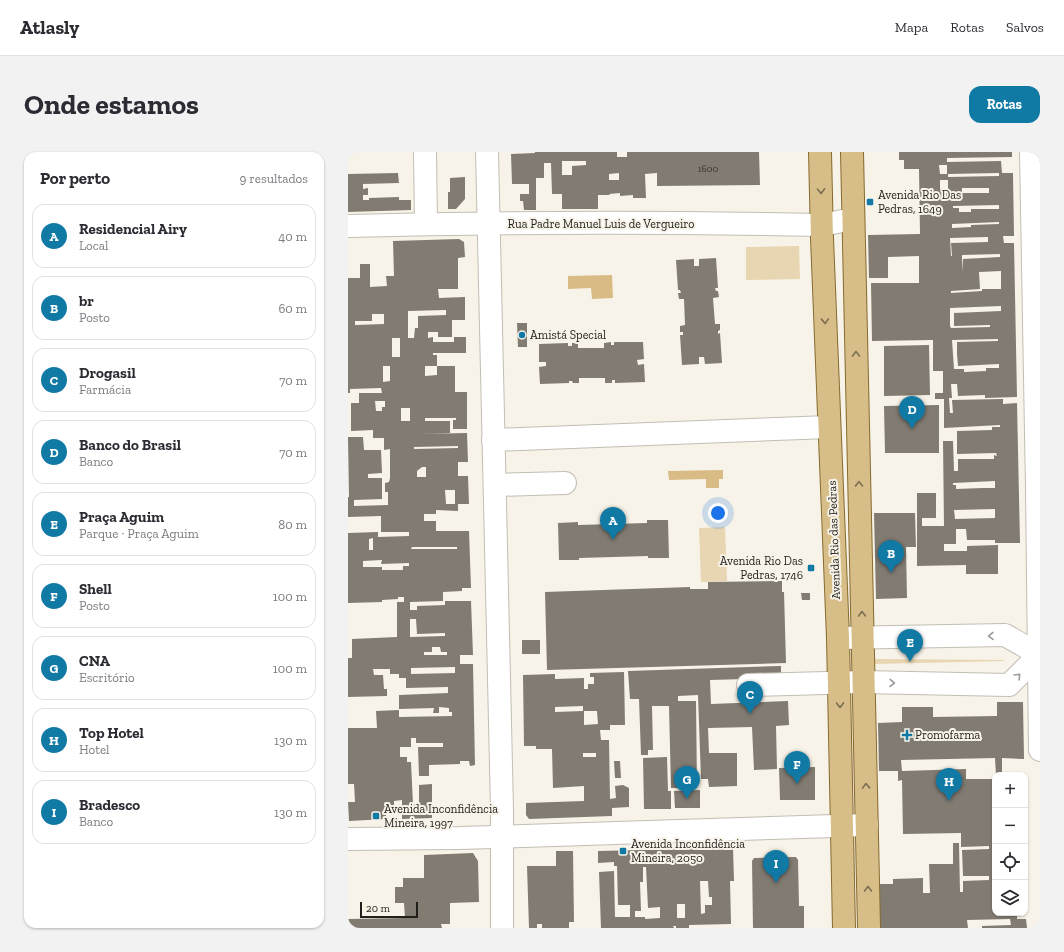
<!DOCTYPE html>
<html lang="pt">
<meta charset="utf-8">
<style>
body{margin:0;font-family:"Zilla Slab",serif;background:#f2f2f3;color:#2b2b33}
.controls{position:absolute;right:12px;bottom:12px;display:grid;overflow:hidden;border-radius:8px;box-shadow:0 1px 3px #0004}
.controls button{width:36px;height:36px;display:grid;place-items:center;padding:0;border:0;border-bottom:1px solid #e1e1e2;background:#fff;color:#2b2b33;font:20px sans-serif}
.scale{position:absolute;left:12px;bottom:10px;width:58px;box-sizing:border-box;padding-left:4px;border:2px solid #211f1c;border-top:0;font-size:11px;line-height:14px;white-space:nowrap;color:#211f1c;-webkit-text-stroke:3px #f8f3e8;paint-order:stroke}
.you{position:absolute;left:370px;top:361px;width:14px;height:14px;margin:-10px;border:3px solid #fff;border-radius:50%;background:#1a73e8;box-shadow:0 0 0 6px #1a73e833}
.badge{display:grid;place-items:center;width:26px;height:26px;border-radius:50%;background:#1079a4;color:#fff;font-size:13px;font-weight:700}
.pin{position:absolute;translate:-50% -33px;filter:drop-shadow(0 1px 2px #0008)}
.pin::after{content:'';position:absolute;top:21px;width:14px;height:12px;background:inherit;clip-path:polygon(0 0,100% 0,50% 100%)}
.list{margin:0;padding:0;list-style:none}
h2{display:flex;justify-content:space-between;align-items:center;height:52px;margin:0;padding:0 16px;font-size:17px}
h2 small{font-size:13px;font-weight:400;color:#7c7c81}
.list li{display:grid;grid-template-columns:26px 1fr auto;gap:12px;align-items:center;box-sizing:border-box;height:64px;margin:0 8px 8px;padding:0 8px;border:1px solid #e1e1e2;border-radius:12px}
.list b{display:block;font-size:15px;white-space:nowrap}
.list p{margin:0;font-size:13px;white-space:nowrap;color:#7c7c81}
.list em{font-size:13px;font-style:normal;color:#7c7c81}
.icon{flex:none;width:22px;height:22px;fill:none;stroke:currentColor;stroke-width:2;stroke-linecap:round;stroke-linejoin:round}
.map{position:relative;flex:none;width:692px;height:776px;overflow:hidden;border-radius:12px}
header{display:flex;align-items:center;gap:24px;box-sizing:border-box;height:56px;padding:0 20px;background:#fff;border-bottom:1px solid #e1e1e2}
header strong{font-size:19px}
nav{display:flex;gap:22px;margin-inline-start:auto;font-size:14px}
.intro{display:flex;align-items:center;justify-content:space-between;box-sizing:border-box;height:96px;padding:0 24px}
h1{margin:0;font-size:28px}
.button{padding:10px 18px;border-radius:12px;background:#1079a4;color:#fff;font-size:14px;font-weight:700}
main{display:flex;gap:24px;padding:0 24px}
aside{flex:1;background:#fff;border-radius:12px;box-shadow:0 1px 3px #0004}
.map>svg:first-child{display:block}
.green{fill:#e8d5b1}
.water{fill:#d8bb85}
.building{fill:#817b72;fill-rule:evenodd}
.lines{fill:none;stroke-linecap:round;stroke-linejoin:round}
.minor-casing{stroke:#c3beb4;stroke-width:24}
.major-casing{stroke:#866a2e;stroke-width:24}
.minor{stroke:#fff;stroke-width:22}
.major{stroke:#d7be88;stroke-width:22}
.oneway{stroke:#7c6e52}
.oneway2{stroke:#9b9a99}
.poi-dot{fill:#1079a4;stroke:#f8f3e8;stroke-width:1.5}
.labels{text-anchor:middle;stroke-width:4;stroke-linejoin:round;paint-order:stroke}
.number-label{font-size:10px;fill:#393632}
.poi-label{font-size:12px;fill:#211f1c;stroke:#f8f3e8;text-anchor:start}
.street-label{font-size:12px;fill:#211f1c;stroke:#f8f3e8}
</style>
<header>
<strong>Atlasly</strong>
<nav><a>Mapa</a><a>Rotas</a><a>Salvos</a></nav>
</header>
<div class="intro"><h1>Onde estamos</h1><a class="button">Rotas</a></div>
<main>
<aside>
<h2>Por perto<small>9 resultados</small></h2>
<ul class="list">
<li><span class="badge">A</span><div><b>Residencial Airy</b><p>Local</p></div><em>40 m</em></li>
<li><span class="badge">B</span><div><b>br</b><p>Posto</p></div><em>60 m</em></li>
<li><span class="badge">C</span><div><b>Drogasil</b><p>Farmácia</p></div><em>70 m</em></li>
<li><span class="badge">D</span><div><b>Banco do Brasil</b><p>Banco</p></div><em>70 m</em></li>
<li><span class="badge">E</span><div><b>Praça Aguim</b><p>Parque · Praça Aguim</p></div><em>80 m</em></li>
<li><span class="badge">F</span><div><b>Shell</b><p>Posto</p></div><em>100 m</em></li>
<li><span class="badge">G</span><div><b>CNA</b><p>Escritório</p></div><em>100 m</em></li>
<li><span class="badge">H</span><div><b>Top Hotel</b><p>Hotel</p></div><em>130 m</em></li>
<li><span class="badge">I</span><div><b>Bradesco</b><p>Banco</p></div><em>130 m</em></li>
</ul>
</aside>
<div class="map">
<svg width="692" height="776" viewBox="0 0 692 776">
<rect width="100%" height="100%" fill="#f8f3e8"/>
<g class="green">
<path d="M451 94 452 127 398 128V95Z"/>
<path d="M377 375 379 429 353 430 351 376Z"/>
<path d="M526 507 656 508 655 509 526 512Z"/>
</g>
<g class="water">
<path d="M264 123 265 146 244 147 243 136 220 137V124Z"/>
<path d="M375 318V327H371V336H358V327L321 328 320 319Z"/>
</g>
<g class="building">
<path d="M187 0H269V5H279V0H411L412 33 309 34V21L297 22 298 46H285V43L272 44V41L261 42 262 43H250V57H214V42H204L203 11H196V26H188V58H176L175 49H172V42H181V32H164L163 2 187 1ZM214 9H238V13L224 14V23H214ZM271 21V28H261V22Z"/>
<path d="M551 0H664V5L599 6V10L653 9 654 21H665L666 84H655L656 91H666L669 245 637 246V243L610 244 609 232H603L604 246H601L602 261H605L604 248 655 247V252L669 251 672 391H647V388H619L618 377H608V392H596V399H619V394L650 393V422H618V413L569 414V341H588V366H574V374H596L595 289H605L606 319H610V307H646V303L649 304 648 301 609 302V279L644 278V275H652V273L596 276V247H587V241H595V219H585V188L524 189 523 131H571V104L540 105V126H521L520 83 572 82 571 17H556V8H551ZM591 13H599V22H592ZM651 21V24L600 25V22ZM592 28H600V37H592ZM614 36H641V41H614ZM651 53V57H623V60H611V56H605V54ZM651 70V72L623 73V75L604 76V72ZM640 85V90L603 91 604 104H603L602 86ZM652 102V105L615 107 614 120V103ZM653 119V137H634V139L603 141V139L632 137 631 120ZM653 154V159L606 161V174L642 173V175L603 176 602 174V156ZM650 187V189L609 190V202L610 214 651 212V216H638V219L616 220V217H606L604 188ZM647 329V336H635L608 337V333H605V331ZM647 357V366L607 367 606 358Z"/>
<path d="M50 21 51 31 15 32V37L20 36V43H15V48H21V46L51 45V48H63V58L0 60V22Z"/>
<path d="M117 25V47L108 57H100V40H102V26Z"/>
<path d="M111 87 116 90 117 105 110 106V137H90L91 146 117 145V168H104V185H90V180H80V186L85 185V190H106V185H118V201H85V203H89V214H77V224L89 223V214H107V240H119V277H105V268H108V266H77V269H102V281L72 282 119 281 120 310H110V324H120L121 352H110V359L88 358V362H76V369H88V379H121L123 436H114V439L95 440V449L62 450V458H69V454L97 453V449H123L125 503H112V512H125L127 613 122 614 121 609H112V612L81 613V624H71L70 595H95V591H68V586H63V595H52V605H59V610H63L65 652H71V633L84 632V666L54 667V648L46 649V655H38V667L1 669 0 650H7L6 632H0V576H29L28 559 51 558V565L104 564V560H101V556L91 555V561H85L86 556 51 557V543L100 541V535L58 536V526H51V522H42V517H25L26 523H35L36 537H39V544L0 545V506H4V487L49 485V450H56V445H50V447L34 448V450L0 451V381L30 380V385L61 384V380H33V364L0 365V345H1L0 285H15L16 298H33L34 321 20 322V326H34V347L6 348V354L40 353V340H37V331L41 330 42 326V297L36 298V286H25V278L3 279V251H11V241H34L33 236 2 237V241H0V126H12V112H22V135L39 134 38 124H46L45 89ZM98 158V163L70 164V176H67L66 186H60V159ZM24 162H36V172L7 173V169H24ZM44 186H52V205H44ZM35 214H42V229L35 230ZM27 249H37V255H34V259H28ZM53 256H62V269H53ZM110 294V296L66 297V295ZM74 315H78V325H69V319ZM97 338H107V352H98ZM25 386V398H21V387ZM64 395H109V397H63ZM34 408 33 412 61 411V414H55V418H34V415H15V409ZM62 467H68L69 482 97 481V484L62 485ZM84 495H92L93 500H99V503H76V500H84ZM107 515V521L63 522V516Z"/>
<path d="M368 106 370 136H367L368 139H370L371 145 365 146 367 172H372V178L370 179V182L372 181 374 211 357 212 356 205H351V212L334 213 332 183H335V180H332V174L337 173 336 147H331L330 141H333L332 138H330L328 108 346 107V114H351V107Z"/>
<path d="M169 171H179V195H170Z"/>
<path d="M263 190V193H266V190H295L296 207 289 208 290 213 296 212 297 230 267 231V228H264V231H257V226H231V231H225L224 229H221V231L192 232 191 215 198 214V210H191V192L220 191V194H224V191H230V196H256V191Z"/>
<path d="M581 193 582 243 536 244V194Z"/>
<path d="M591 253V301H537L536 254Z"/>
<path d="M526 361H567L568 395H558L559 446 528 447Z"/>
<path d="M299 368H320L321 406H300V404L231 406V408H211L210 371 230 370V373L299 371Z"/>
<path d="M434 429V440H436L438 511 199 518 197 440 342 435V437H360V430Z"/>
<path d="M453 441H462V448H454Z"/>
<rect x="174" y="488" width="18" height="14"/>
<path d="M433 514V526L362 528 363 552 440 549 441 573 428 574 429 617 406 618 404 575 360 576 361 601H389V634L361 635 360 627H353L350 543 330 544V549H348L349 636H323L321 554H304L305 598H300V603H293L291 547H282L280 519Z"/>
<path d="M276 520 277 573H262V578H252L253 588H261L262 647 268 646 267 634 275 633 281 636V655L264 656V664L181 667 178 663V651L236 649V634L205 636 204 597H188V594H176L175 523 207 522V527L236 526V537H240V532H246V525H242V521ZM235 554V559L207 560V555ZM236 559H249L250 572 236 573ZM235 601H248V605H235Z"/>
<path d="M649 550H675L676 607 654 606V623H648L647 606 553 608 554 619 618 617V627H647V761H669V767H678L679 776H634V774L663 773 662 767 619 768 620 776H532V732H545V727L575 726V741H582L581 712H605V691H611L612 740H615V729L641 728V724H615L614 698 641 697V694L613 695V681L555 682 554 628 550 629V619H531L530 571 554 570V555H585V565L649 564Z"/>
<path d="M319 605 320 639H323V657H296L295 606Z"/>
<path d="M266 609H272L273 626H267Z"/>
<path d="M467 615V648H432L431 616Z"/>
<path d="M352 638V656H327L326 639Z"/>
<path d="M385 696 386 729H382L383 772 341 773V776H328V774H325L326 776H253L251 720 266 719 267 765H282V753H270L269 714H266V710L250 711V699ZM295 715H298L300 756 312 755V766L297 767V765H287V759H293L292 730H295ZM352 729H360L361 745H364V753H357V761L353 762ZM329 752H337V766H329Z"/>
<path d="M208 699H225L226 770H221V776H194V772H189V776H181L179 714H208Z"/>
<path d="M125 701 130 709 131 750 102 751V772H93L94 776H0V767L57 766 56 751H47V735H55V726H76V703Z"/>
<path d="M448 705 450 708 451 754H456V776H405L404 709 406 706Z"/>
</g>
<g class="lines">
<g class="minor-casing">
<g id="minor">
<path d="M77 0 78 72"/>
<path d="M139 0 154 658V776"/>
<path d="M683 0 689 337 692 598"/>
<path d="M0 74C158 70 316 70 474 73L505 67"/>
<path d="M145 288 481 275"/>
<path d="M147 333 217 331"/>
<path d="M490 486 657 483 692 503"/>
<path d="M400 533 515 530 661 533 691 503"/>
<path d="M0 687 112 686 519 673"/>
</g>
</g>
<g class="major-casing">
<g id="major">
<path d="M472 0 474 86 490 486 496 776"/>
<path d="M504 0 521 776"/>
</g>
</g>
<use href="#minor" class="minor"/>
<use href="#major" class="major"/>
</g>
<defs><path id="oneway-chevron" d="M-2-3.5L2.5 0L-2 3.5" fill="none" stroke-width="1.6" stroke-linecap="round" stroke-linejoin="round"/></defs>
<g class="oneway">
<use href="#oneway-chevron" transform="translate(473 39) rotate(89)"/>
<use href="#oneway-chevron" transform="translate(477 169) rotate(88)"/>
<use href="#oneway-chevron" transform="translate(508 202) rotate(-91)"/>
<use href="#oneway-chevron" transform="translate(511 332) rotate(-91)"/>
<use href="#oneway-chevron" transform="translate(514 462) rotate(-91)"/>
<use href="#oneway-chevron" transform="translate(492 553) rotate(89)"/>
<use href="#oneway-chevron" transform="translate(518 634) rotate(-92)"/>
<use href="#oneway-chevron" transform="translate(520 737) rotate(-91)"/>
</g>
<g class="oneway2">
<use href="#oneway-chevron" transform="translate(643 484) rotate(179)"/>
<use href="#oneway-chevron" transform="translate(670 524) rotate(-46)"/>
<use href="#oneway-chevron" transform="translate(544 531) rotate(1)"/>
</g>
<g class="poi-dot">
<rect x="518" y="46" width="8" height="8" rx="2"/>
<circle cx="174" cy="183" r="4"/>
<rect x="459" y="412" width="8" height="8" rx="2"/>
<path d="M557 577h4v4h4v4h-4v4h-4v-4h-4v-4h4z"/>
<rect x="24" y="660" width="8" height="8" rx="2"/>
<rect x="271" y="695" width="8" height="8" rx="2"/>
</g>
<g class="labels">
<g class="number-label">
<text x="360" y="20">1600</text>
</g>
<g class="poi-label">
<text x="530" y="47">Avenida Rio Das<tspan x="530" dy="14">Pedras, 1649</tspan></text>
<text x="182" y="187">Amistá Special</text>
<text x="455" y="413" text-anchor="end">Avenida Rio Das<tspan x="455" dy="14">Pedras, 1746</tspan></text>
<text x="567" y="587">Promofarma</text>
<text x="36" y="661">Avenida Inconfidência<tspan x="36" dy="14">Mineira, 1997</tspan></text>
<text x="283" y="696">Avenida Inconfidência<tspan x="283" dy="14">Mineira, 2050</tspan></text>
</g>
<g class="street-label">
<text x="253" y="76">Rua Padre Manuel Luis de Vergueiro</text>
<text transform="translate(486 388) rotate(-92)" y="4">Avenida Rio das Pedras</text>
</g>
</g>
</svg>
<div class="controls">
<button>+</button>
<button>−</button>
<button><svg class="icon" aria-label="locate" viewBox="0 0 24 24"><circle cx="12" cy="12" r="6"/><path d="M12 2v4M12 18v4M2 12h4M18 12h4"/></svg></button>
<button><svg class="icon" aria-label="layers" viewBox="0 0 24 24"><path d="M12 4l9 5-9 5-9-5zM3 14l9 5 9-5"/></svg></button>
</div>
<div class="scale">20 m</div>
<div class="you"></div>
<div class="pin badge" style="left:265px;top:388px">A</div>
<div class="pin badge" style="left:543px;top:421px">B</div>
<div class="pin badge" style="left:402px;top:562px">C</div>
<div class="pin badge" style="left:564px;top:277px">D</div>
<div class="pin badge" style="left:562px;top:510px">E</div>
<div class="pin badge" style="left:449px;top:632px">F</div>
<div class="pin badge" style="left:339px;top:647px">G</div>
<div class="pin badge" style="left:601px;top:649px">H</div>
<div class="pin badge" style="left:428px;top:731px">I</div>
</div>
</main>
